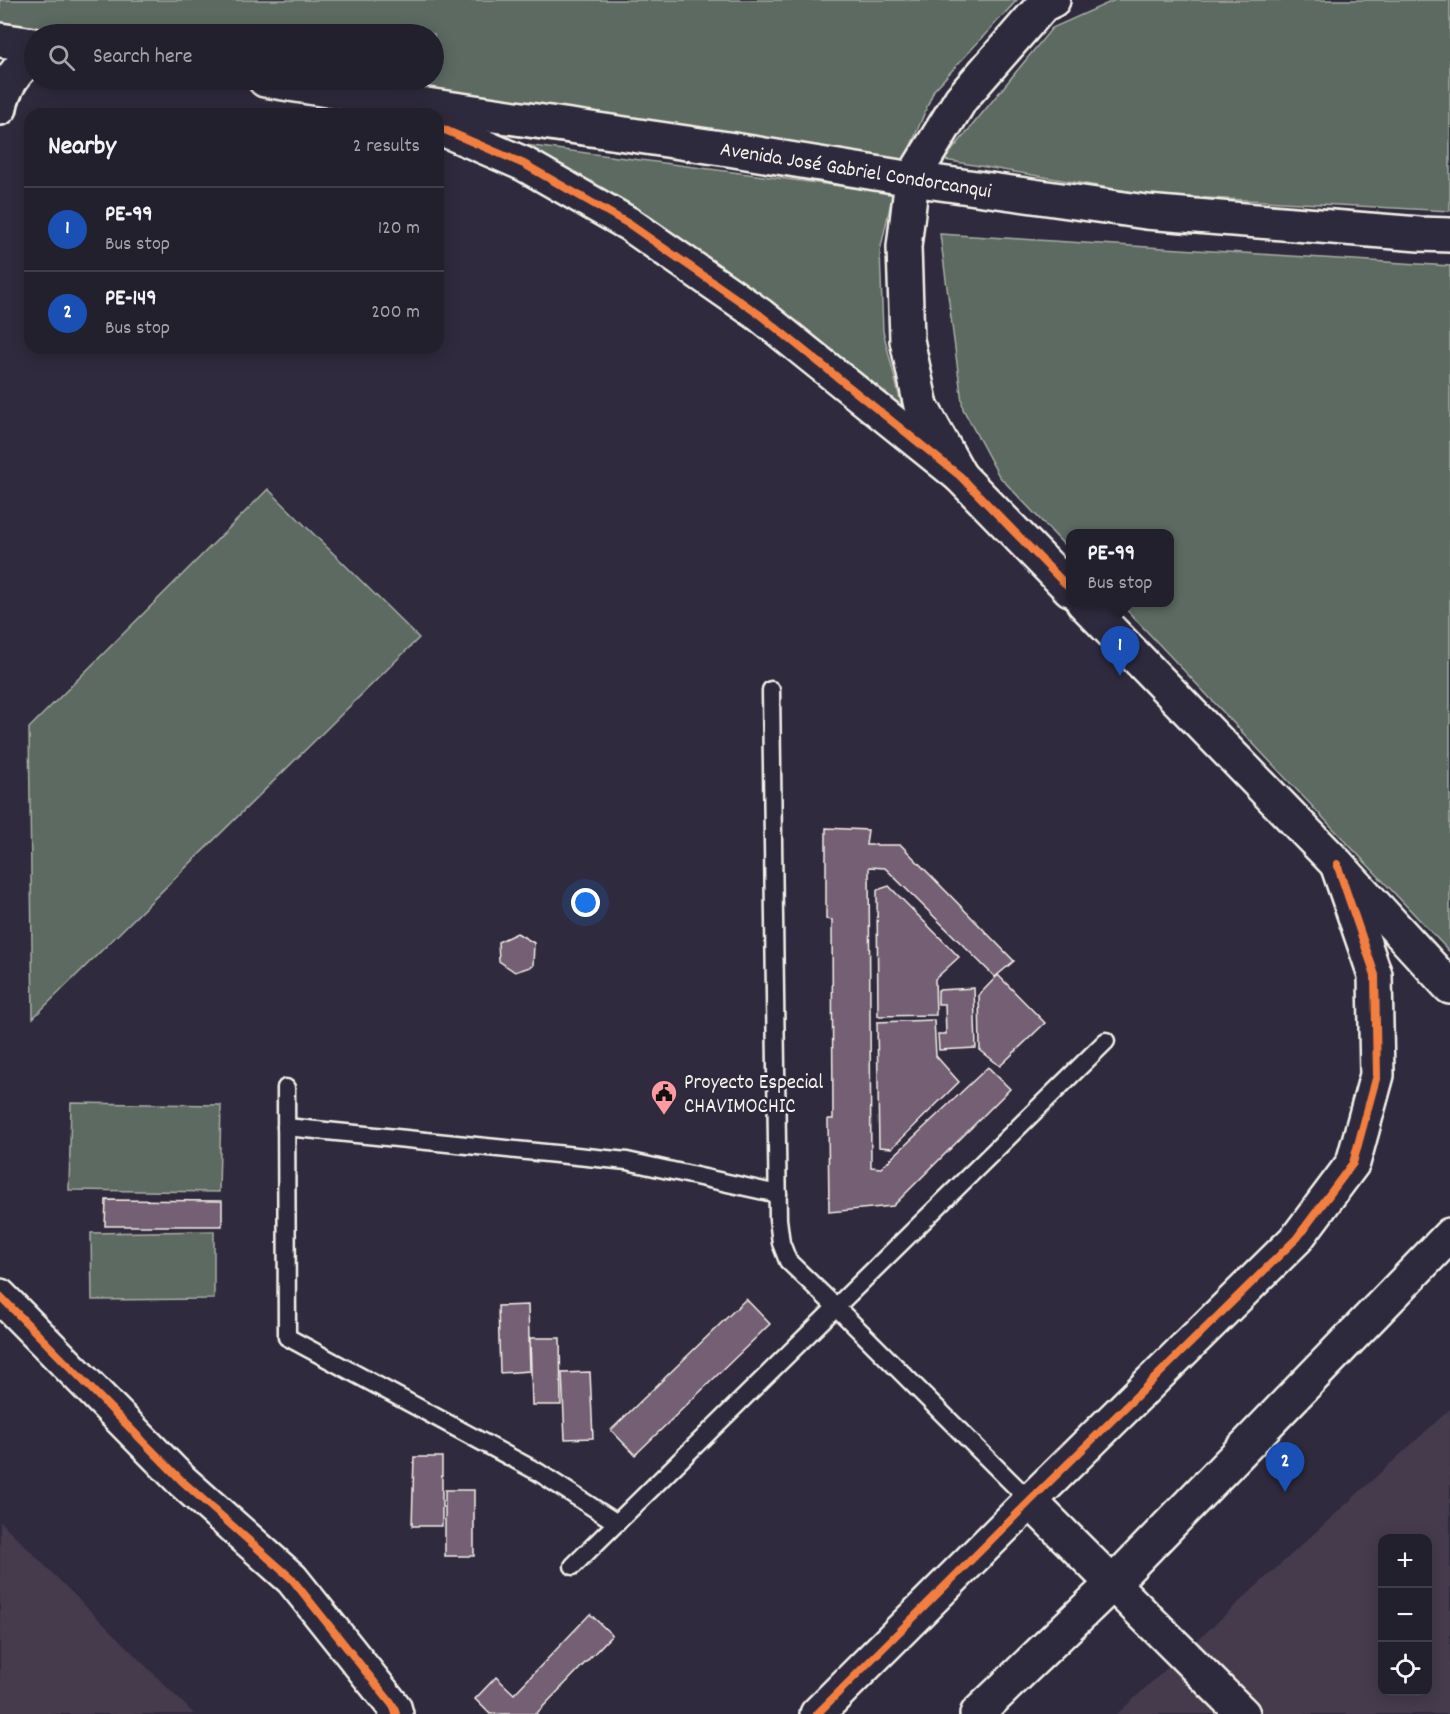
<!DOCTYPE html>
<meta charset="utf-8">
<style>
body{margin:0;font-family:Dekko,sans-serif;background:#2f2d3a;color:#f1f3f6}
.controls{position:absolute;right:18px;bottom:18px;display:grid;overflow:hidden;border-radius:12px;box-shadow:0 3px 15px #0003}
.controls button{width:54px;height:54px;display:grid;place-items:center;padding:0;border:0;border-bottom:2px solid #403e4a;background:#23202e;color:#f1f3f6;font:30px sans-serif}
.you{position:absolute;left:586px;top:903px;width:21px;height:21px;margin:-15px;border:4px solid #fff;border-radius:50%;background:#1a73e8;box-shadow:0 0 0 9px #1a73e833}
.badge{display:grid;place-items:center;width:39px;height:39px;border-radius:50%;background:#b45309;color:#fff;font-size:20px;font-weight:700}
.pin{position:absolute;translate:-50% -50px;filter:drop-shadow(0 2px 3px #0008)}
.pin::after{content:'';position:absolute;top:32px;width:21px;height:18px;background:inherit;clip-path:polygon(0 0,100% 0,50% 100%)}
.popup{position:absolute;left:1066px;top:529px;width:108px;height:78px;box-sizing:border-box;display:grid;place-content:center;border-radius:12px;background:#23202e;filter:drop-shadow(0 2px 4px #0005);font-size:20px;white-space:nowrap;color:#a3a3aa}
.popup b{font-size:22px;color:#f1f3f6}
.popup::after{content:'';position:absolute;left:50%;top:100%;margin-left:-12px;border:12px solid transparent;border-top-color:#23202e}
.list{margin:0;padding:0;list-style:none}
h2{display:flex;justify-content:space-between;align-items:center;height:78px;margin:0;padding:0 24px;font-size:26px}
h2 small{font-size:20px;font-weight:400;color:#a3a3aa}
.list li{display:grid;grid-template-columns:39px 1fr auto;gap:18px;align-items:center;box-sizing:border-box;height:84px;padding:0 24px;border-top:2px solid #403e4a}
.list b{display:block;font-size:22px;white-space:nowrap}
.list p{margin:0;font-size:20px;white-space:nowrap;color:#a3a3aa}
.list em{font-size:20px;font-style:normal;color:#a3a3aa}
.icon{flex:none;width:33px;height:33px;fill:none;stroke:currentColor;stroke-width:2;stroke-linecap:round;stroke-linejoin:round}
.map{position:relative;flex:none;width:1450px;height:1714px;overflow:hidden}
.search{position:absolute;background:#23202e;box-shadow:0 3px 15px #0003;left:24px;top:24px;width:420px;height:66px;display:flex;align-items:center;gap:15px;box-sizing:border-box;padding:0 21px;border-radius:33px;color:#a3a3aa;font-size:22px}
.panel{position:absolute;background:#23202e;box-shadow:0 3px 15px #0003;left:24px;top:108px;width:420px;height:246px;border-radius:18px}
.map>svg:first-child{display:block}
.built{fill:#443a4e;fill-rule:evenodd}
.green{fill:#5b6b62;stroke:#a8aea5;stroke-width:1.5}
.building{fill:#755f74;stroke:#f4f1e8;stroke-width:1.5}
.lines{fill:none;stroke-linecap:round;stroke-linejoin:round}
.service-casing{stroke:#f4f1e8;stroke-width:21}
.minor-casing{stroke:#f4f1e8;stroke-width:38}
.tertiary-casing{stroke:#f4f1e8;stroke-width:38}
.trunk-casing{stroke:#f4f1e8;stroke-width:38}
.service{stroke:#2f2a3d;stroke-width:16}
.minor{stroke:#2f2a3d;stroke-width:33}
.tertiary{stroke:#2f2a3d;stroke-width:33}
.trunk{stroke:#2f2a3d;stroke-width:33}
.cycleway-casing{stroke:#2f2a3d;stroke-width:11}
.cycleway{stroke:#f27e40;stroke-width:8}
.labels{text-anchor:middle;stroke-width:5;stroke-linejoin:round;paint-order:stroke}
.street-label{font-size:21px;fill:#f4f1e8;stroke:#2f2a3d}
.poi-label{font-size:21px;fill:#f4f1e8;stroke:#2f2a3d;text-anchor:start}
</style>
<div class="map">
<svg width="1450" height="1714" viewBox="0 0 1450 1714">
<rect width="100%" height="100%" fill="#2f2a3d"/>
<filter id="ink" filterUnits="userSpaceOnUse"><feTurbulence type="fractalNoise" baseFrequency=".0167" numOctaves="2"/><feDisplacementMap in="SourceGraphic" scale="12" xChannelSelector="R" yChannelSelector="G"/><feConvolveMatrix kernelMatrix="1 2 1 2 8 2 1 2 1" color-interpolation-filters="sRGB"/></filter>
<g filter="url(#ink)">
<g class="built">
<path d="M1450 1409V1714H1117ZM1382 1538H1428V1692H1382Z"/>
<path d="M0 1521 194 1714H0Z"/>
</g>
<g class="green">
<path d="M0 0H1017L934 90 905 160 341 80H434V34H34L0 31Z"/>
<path d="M1115 0H1450V211L1151 195 944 160 1052 28Z"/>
<path d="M502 142 893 193 880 251 883 331 904 415Z"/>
<path d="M940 234 1450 266V952L1120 603 1170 602V534H1070V551L999 476 963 409Z"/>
<path d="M268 489 419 638 33 1018 29 728Z"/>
<path d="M71 1103 221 1105 219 1192 69 1190Z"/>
<path d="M214 1231V1299L92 1300 91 1233Z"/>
</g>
<g class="building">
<path d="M826 828 868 830 866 845H901L1014 961 995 977 885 868 869 867 871 1167 881 1168 988 1067 1010 1089 893 1206 829 1212 828 1119H833L832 920 826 919Z"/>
<path d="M889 886 959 957 935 979 936 1015 878 1016 877 890Z"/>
<path d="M517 933 534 943 533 966 515 972 499 961 498 942Z"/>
<path d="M998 975 1045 1023 1000 1066 980 1050 979 995Z"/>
<path d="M974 988 976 1048 939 1050 938 1034H946L945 1004H938V990Z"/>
<path d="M934 1020 936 1056 959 1082 892 1148 879 1147 877 1022Z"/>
<path d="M106 1200 222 1201V1226H105Z"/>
<path d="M746 1299 770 1324 635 1455 611 1430Z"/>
<path d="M528 1305 530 1371 500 1373 498 1306Z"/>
<path d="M530 1338H560L561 1405H532Z"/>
<path d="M590 1372 593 1438 565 1439 562 1373Z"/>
<path d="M414 1457H442V1526H412Z"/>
<rect x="445" y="1490" width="29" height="66"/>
<path d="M590 1614 612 1635 536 1714H490L475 1699 496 1677 514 1694Z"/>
</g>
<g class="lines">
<g class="service-casing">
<g id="service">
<path d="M771 690 778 1219 781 1243 788 1261 836 1307 1030 1501"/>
<path d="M286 1088 287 1337 538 1472 617 1523"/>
<path d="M286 1127 627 1161 778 1194"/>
<path d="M573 1566 1106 1041"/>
</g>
</g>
<g class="minor-casing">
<g id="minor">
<path d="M0 108C3 89 17 66 34 58"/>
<path d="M0 1296 182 1481 292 1579 394 1707 396 1714"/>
<path d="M1030 1501 1243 1714"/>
</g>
</g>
<g class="tertiary-casing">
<g id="tertiary">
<path d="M438 127 524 164 629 224 760 315 960 476 1070 589"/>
<path d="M1083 602 1337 864 1450 987"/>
<path d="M817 1714 1030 1501 1297 1238 1353 1163 1377 1075 1375 975 1337 864"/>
<path d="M977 1714 1112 1584 1450 1235"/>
</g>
</g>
<g class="trunk-casing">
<g id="trunk">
<path d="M0 40 34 45"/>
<path d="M265 80 364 96 728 149 912 179 1146 212 1419 234 1450 235"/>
<path d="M960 476 921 406 907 340 904 247 912 179 961 99 1043 5 1053 0"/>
</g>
</g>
<use href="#service" class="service"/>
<use href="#minor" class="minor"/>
<use href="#tertiary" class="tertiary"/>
<use href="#trunk" class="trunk"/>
<g class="cycleway-casing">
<g id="cycleway">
<path d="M438 127 524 164 629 224 760 315 960 476 1070 589"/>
<path d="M0 1296 182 1481 292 1579 394 1707 396 1714"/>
<path d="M817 1714 1030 1501 1297 1238 1353 1163 1377 1075 1375 975 1337 864"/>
</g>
</g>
<use href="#cycleway" class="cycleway"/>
</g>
</g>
<defs>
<g id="civic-pin" transform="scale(1.35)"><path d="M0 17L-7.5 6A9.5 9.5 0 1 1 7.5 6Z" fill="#ff9aa2" stroke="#2f2a3d"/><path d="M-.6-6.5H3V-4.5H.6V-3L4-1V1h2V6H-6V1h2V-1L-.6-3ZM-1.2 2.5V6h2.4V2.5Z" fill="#111"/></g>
</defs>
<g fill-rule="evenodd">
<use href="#civic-pin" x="664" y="1093"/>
</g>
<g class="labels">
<g class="street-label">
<text transform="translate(856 169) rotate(9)" y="7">Avenida José Gabriel Condorcanqui</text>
</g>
<g class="poi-label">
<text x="684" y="1088">Proyecto Especial<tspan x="684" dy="24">CHAVIMOCHIC</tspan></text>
</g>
</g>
</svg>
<div class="controls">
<button>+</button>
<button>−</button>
<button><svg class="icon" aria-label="locate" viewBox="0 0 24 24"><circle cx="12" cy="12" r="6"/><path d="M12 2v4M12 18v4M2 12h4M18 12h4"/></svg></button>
</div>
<div class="you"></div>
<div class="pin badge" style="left:1120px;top:676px;background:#1a4fb4">1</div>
<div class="popup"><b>PE-99</b>Bus stop</div>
<div class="pin badge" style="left:1285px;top:1492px;background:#1a4fb4">2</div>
<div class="search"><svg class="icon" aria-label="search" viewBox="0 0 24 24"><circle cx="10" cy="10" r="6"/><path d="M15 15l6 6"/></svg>Search here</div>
<section class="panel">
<h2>Nearby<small>2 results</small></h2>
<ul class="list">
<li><span class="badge" style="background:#1a4fb4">1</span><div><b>PE-99</b><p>Bus stop</p></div><em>120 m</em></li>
<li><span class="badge" style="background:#1a4fb4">2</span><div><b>PE-149</b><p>Bus stop</p></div><em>200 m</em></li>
</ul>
</section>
</div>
